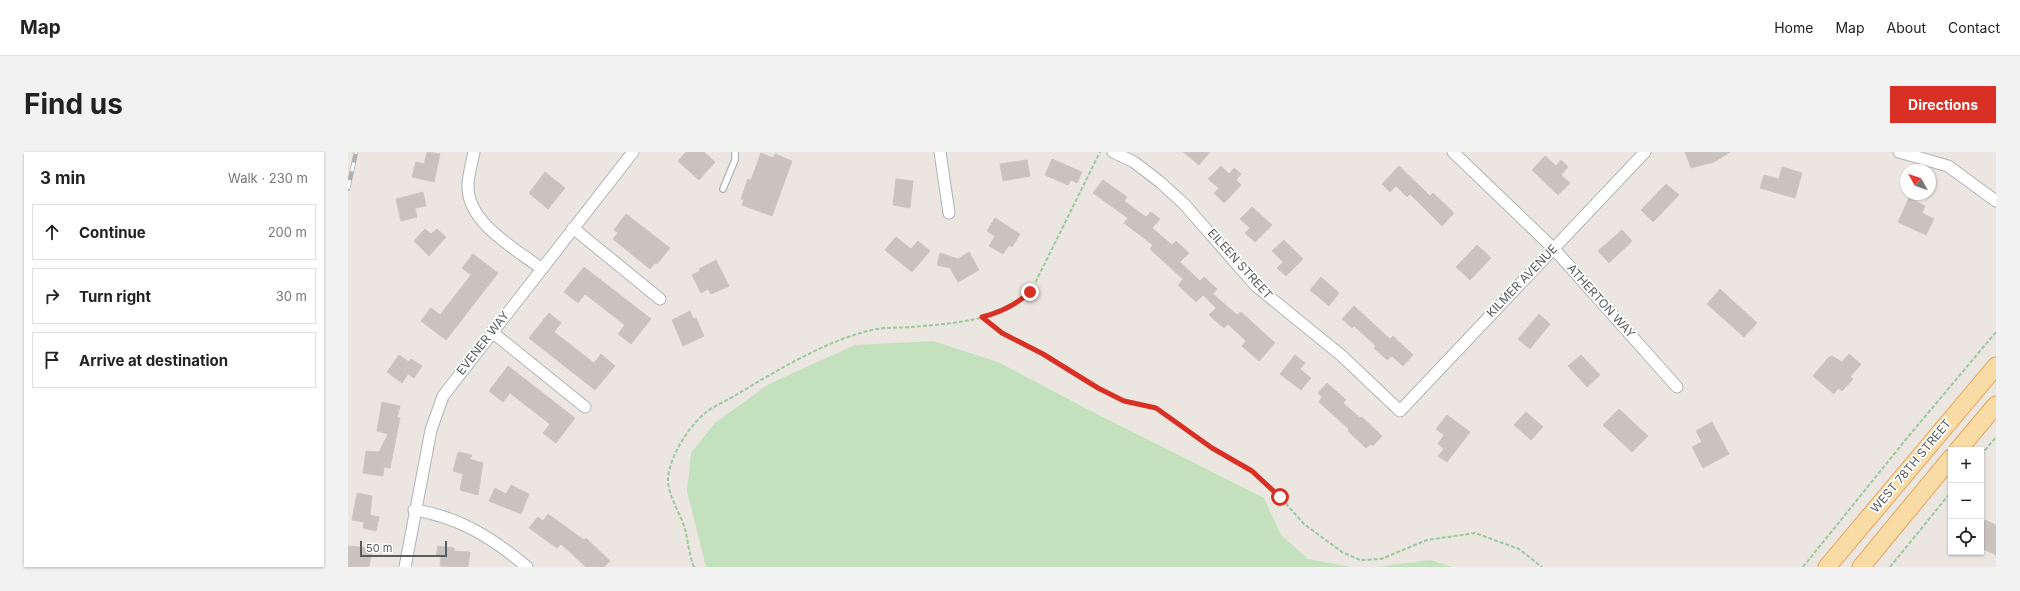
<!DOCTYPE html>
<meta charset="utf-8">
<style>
body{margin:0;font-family:Inter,sans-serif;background:#f2f2f2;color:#222}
.controls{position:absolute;right:12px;bottom:12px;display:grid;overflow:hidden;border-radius:0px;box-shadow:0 1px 3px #0004}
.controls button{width:36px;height:36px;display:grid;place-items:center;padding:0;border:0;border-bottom:1px solid #e0e0e0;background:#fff;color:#222;font:20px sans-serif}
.compass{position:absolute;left:1552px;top:12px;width:36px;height:36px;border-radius:50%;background:#fff;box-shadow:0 1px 3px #0004;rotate:310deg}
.scale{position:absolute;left:12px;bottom:10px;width:87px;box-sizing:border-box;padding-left:4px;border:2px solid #585d60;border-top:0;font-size:11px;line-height:14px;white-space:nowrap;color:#585d60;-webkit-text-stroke:3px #fff;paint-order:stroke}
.stop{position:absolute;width:12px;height:12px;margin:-9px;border:3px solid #d93025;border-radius:50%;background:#fff}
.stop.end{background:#d93025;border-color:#fff;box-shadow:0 1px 4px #0008}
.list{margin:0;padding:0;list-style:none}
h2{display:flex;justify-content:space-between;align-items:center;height:52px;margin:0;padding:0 16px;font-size:17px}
h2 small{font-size:13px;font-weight:400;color:#767676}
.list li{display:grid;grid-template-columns:26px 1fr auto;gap:12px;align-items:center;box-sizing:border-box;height:56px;margin:0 8px 8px;padding:0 8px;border:1px solid #e0e0e0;border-radius:0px}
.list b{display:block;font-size:15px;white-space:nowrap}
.list em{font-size:13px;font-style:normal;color:#767676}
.icon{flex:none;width:22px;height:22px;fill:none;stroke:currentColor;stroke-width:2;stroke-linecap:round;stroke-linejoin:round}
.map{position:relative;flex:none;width:1648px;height:415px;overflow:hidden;border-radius:0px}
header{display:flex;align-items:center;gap:24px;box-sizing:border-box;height:56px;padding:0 20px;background:#fff;border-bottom:1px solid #e0e0e0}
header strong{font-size:19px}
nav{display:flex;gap:22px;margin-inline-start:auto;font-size:14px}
.intro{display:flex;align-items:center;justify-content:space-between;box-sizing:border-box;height:96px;padding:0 24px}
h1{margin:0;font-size:28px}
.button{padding:10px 18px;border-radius:0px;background:#d93025;color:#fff;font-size:14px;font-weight:700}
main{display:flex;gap:24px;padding:0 24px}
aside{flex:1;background:#fff;border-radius:0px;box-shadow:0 1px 3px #0004}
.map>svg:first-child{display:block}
.green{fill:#c4e1bd}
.building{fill:#c8c3bf;stroke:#cfc6be}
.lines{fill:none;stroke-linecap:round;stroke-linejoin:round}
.service-casing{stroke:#b0b4b7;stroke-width:8}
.minor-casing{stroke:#b0b4b7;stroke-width:13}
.primary-casing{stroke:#e7a45c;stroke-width:19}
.path{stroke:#9bc99f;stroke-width:2;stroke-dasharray:4 2;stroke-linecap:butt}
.service{stroke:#fff;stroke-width:5.5}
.minor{stroke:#fff;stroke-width:11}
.primary{stroke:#f9dba6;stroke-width:17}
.rail-casing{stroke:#afb0b0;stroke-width:4.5}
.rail{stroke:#fff;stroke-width:3;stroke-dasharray:9;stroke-linecap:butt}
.route{stroke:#d93025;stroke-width:5}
.labels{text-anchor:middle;stroke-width:3.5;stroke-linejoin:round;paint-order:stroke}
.street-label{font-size:12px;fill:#585d60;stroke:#fff}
</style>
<header>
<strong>Map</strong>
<nav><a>Home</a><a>Map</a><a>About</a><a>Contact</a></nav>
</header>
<div class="intro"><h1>Find us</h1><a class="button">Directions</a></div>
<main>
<aside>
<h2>3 min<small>Walk · 230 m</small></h2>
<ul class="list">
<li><svg class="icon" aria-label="ahead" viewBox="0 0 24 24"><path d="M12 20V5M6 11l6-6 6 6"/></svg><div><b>Continue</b></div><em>200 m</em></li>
<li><svg class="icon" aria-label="right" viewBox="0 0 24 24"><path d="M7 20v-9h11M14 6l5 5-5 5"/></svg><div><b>Turn right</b></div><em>30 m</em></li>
<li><svg class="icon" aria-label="arrive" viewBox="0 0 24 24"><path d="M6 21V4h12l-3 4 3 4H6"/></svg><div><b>Arrive at destination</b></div></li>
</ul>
</aside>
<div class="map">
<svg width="1648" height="415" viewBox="0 0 1648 415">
<rect width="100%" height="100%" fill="#ebe6e0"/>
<g class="green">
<path d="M585 189 650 210 741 258 916 346 933 383 960 407 1003 415H358L339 339 343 301 367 271 421 232 507 193Z"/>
<path d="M1083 408 1104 415H1028Z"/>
</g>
<g class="building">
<path d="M79 0 92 2 86 30 64 25 68 10 76 12Z"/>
<path d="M338 0H356L367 10 351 28 330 9Z"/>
<path d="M835 0H862L851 13Z"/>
<path d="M1337 0H1382L1366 10 1343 16Z"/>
<path d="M413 1 425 6 427 2 444 9 424 64 394 53 396 48 393 47 400 27 403 28Z"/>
<path d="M1197 4 1208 14 1213 8 1220 15 1213 23 1222 31 1210 43 1184 18Z"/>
<path d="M704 7 734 20 729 31 723 28 720 33 697 23Z"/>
<path d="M679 8 682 24 655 29 652 12Z"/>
<path d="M873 14 881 22 886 16 893 22 888 28 893 33 876 51 866 41 871 36 860 27Z"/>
<path d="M1051 14 1082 44 1085 41 1106 61 1094 74 1062 42 1059 45 1048 34 1042 40 1034 32Z"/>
<path d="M1434 15 1454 21 1447 46 1412 36 1416 23 1431 27Z"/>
<path d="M197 20 217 36 200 57 181 41Z"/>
<path d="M548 27 565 29 562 56 545 53Z"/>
<path d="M755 28 779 45 776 49 798 65 803 60 812 67 804 76 824 93 828 89 841 101 832 110 852 129 856 125 869 137 865 142 889 163 893 160 927 191 911 209 894 194 898 189 880 172 876 176 861 163 868 156 855 143 848 150 830 133 835 127 802 97 805 93 776 71 780 66 745 41Z"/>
<path d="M1318 32 1331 43 1305 70 1293 58Z"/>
<path d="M75 40 78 54 67 56 69 65 53 69 48 47Z"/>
<path d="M1561 46 1577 54 1574 61 1586 67 1578 83 1550 70Z"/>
<path d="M904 55 924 73 907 90 897 81 902 76 892 67Z"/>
<path d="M278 62 322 96 309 112 307 111 302 117 265 87 270 81 266 78Z"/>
<path d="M647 66 672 82 664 95 661 93 655 102 641 94 647 84 639 79Z"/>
<path d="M77 77 83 82 89 77 98 85 81 104 66 89Z"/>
<path d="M1274 78 1284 89 1261 111 1250 99Z"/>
<path d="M548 85 563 97 570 89 582 99 564 120 537 98Z"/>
<path d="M936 88 955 107 938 124 929 116 935 110 924 99Z"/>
<path d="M1129 93 1143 106 1122 128 1108 115Z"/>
<path d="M621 100 631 118 610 130 602 116 589 113 592 101 610 107Z"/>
<path d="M125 102 150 121 98 188 73 169 83 156 92 163 123 123 114 116Z"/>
<path d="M368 108 381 134 363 142 360 137 353 141 344 123 352 119 351 117Z"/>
<path d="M236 115 303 167 283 192 270 182 277 173 237 142 230 151 216 140Z"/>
<path d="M973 125 991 141 981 154 962 138Z"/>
<path d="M1372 137 1409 171 1396 185 1359 152Z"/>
<path d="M1006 154 1042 187 1045 184 1065 203 1055 214 1044 204 1039 208 1026 196 1028 194 1006 174 1004 176 994 167Z"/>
<path d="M342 159 345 167 348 166 356 184 335 194 324 168Z"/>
<path d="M201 161 213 171 206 180 246 211 253 202 267 214 247 238 181 186Z"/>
<path d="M1191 162 1202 172 1182 197 1170 187Z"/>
<path d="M1501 202 1513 212 1502 225 1505 227 1494 239 1490 236 1486 242 1465 224 1480 206 1484 204 1494 210Z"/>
<path d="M51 203 61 210 63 207 74 214 66 226 60 222 54 231 39 220Z"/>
<path d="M947 203 957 211 952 217 963 226 953 238 932 222Z"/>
<path d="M1233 203 1252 223 1239 235 1220 214Z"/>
<path d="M160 214 227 266 208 291 195 281 202 272 162 241 155 250 141 239Z"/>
<path d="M979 231 998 248 995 251 1012 266 1014 265 1034 284 1025 294 1023 292 1018 296 1000 279 1001 277 971 250 974 245 970 241Z"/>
<path d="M34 250 52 254 49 265 52 266 42 316 36 315 35 324 15 321 18 299 31 300 40 282 29 279Z"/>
<path d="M1271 257 1300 284 1284 300 1255 273Z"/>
<path d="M1178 260 1195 275 1183 288 1166 273Z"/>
<path d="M1099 263 1122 280 1099 310 1090 304 1096 297 1090 292 1096 283 1088 277Z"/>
<path d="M1364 270 1381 302 1355 316 1344 295 1354 290 1348 279Z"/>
<path d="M110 300 124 303 122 307 135 311 130 343 112 338 115 322 105 319Z"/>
<path d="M163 333 181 342 173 362 141 349 147 336 158 342Z"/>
<path d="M9 341 24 344 22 363 31 365 28 379 15 376 16 370 4 368Z"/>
<path d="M200 362 236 388 238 386 262 409 256 415H238L213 392 209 396 181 376 190 365 195 369Z"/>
<path d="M1637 368 1648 373V403L1633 396V376Z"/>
<path d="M0 394 24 396 21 415H0Z"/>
<path d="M90 394 106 396V399L122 400 120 415 92 414 93 405 88 404Z"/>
</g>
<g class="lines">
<g class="service-casing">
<path id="service" d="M375 37 387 8V0"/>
</g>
<g class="minor-casing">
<g id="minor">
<path d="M126 0C124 11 120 23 120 34 119 71 168 97 194 117"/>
<path d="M592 0 601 61"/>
<path d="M765 0 786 10 812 30 836 52 908 134 994 204 1052 259 1297 0"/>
<path d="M1105 0 1206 97 1329 235"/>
<path d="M1551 0 1600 14 1648 49"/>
<path d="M225 76 312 147"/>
<path d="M144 180 237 255"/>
<path d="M66 358C110 364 146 387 179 415"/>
<path d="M57 415 83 278 95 244 285 0"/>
</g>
</g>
<g class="primary-casing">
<g id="primary">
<path d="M1610 298 1648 253"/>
<path d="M1479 415 1648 214"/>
<path d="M1513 415 1603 306"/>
</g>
</g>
<g class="path">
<path d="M634 165 654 181 695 202 750 236 776 249 808 256 864 296 904 319 932 345 956 372 994 400 1012 408 1033 407 1079 388 1127 381 1171 397 1194 415"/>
<path d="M1633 303 1648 285"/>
<path d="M346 415C341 403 340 389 337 377 332 360 319 343 320 325 323 302 340 276 357 261 366 254 378 249 388 243 428 219 479 188 524 178 537 175 550 176 563 175 597 172 659 169 682 140 686 135 689 127 692 121L752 0"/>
<path d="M1455 415 1559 286 1648 180"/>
<path d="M1542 415 1603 340"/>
</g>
<use href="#service" class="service"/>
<use href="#minor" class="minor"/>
<use href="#primary" class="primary"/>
<g class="rail-casing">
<path id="rail" d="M0 37 8 0"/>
</g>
<use href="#rail" class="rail"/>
</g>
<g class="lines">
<path class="route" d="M682 140C668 153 653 160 634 165L654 181 695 202 750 236 776 249 808 256 864 296 904 319 932 345"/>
</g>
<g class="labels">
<g class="street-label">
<text transform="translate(892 112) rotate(48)" y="4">EILEEN STREET</text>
<text transform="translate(1174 129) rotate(-46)" y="4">KILMER AVENUE</text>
<text transform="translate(1253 149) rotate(48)" y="4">ATHERTON WAY</text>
<text transform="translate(135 191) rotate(-52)" y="4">EVENER WAY</text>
<text transform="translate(1563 314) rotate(-50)" y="4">WEST 78TH STREET</text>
</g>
</g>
</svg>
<div class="controls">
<button>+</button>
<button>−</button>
<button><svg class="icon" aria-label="locate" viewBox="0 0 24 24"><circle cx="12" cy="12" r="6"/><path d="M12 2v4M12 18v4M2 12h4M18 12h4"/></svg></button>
</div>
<svg class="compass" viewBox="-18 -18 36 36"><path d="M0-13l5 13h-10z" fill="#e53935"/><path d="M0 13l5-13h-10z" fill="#767676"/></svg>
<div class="scale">50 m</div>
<div class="stop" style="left:932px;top:345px"></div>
<div class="stop end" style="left:682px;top:140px"></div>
</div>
</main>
